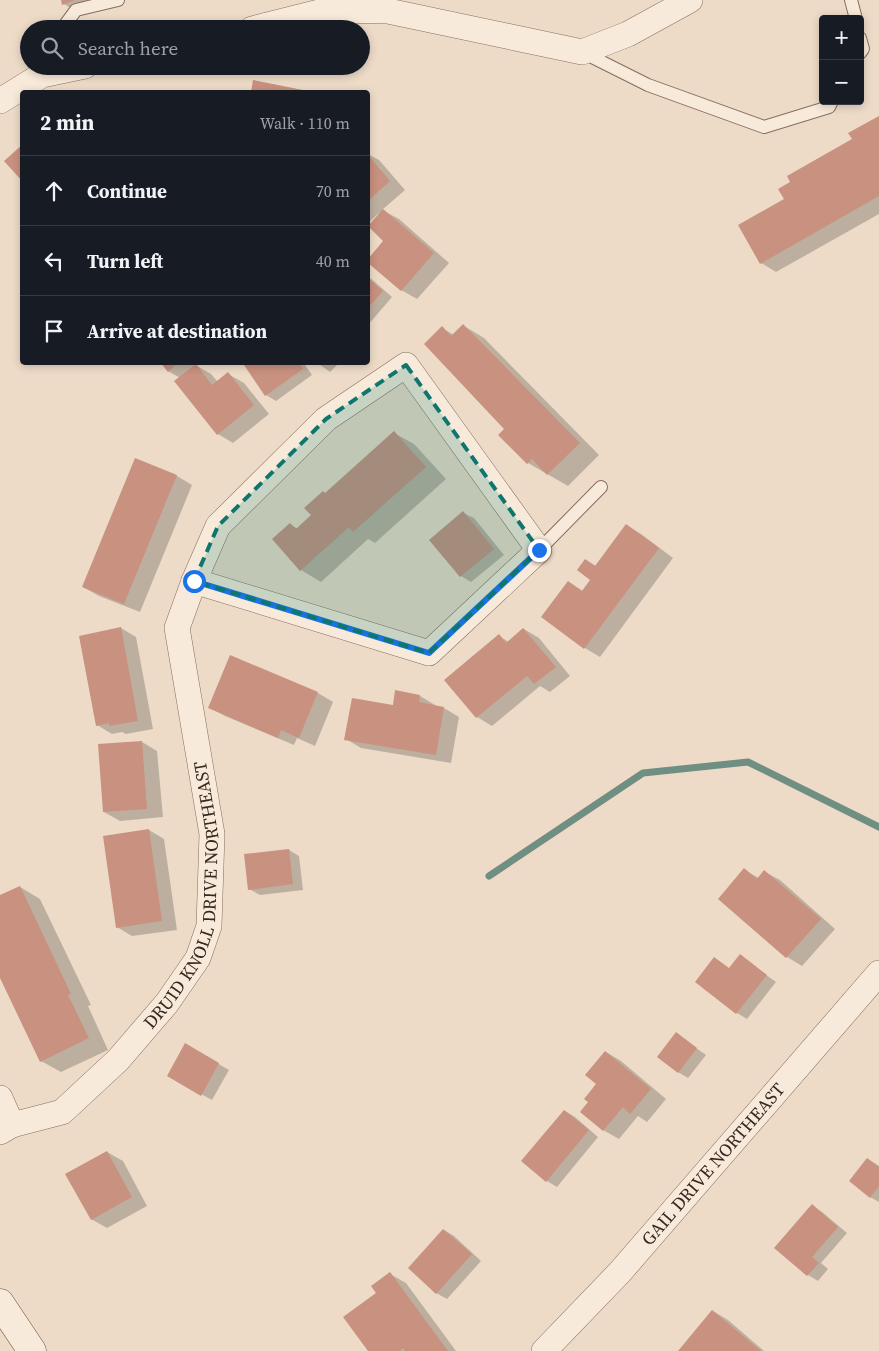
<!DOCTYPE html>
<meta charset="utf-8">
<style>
body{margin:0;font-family:"Source Serif 4",serif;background:#242831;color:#f1f3f6}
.controls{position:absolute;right:15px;top:15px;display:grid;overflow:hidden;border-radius:5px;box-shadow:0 2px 8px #0003}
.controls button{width:45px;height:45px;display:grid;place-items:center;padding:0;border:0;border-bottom:1px solid #363941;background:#171b24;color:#f1f3f6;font:25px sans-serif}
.stop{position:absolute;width:15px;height:15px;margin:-11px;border:4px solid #1a73e8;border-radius:50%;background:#fff}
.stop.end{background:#1a73e8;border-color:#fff;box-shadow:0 1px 5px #0008}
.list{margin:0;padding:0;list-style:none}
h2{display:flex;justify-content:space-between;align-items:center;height:65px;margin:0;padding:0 20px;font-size:21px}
h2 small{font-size:16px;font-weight:400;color:#9ea1a6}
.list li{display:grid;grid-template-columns:32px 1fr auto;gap:15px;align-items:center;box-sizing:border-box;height:70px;padding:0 20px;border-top:1px solid #363941}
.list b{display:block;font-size:19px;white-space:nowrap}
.list em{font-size:16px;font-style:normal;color:#9ea1a6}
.icon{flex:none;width:28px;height:28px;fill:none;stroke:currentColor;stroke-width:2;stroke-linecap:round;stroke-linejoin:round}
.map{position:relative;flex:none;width:879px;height:1351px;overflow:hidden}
.search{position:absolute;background:#171b24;box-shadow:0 2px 8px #0003;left:20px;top:20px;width:350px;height:55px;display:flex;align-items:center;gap:12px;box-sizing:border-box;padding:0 18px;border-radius:28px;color:#9ea1a6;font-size:19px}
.panel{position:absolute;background:#171b24;box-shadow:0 2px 8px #0003;left:20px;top:90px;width:350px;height:275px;border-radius:5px}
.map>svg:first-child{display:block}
.shadow{fill:#0003}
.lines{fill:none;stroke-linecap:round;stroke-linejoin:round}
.stream{stroke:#6f8f82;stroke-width:7}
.building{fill:#c9917f}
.lane-casing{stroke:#886d5d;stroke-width:14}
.street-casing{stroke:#886d5d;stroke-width:26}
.secondary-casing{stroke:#6a4e40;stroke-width:29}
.lane{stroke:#f8eada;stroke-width:12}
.street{stroke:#f8eada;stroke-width:25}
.secondary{stroke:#f8eada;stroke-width:28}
.route{stroke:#1a73e8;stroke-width:6}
.marked{fill:#0f766e;fill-opacity:0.2;stroke:#0f766e;stroke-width:4;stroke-dasharray:10 6;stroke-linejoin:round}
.labels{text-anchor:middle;stroke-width:4;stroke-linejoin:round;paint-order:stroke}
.street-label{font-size:18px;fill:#392820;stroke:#f4e7d7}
</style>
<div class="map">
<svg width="879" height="1351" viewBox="0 0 879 1351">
<rect width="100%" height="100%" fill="#eddbc7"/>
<g class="shadow">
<path d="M62 0H115L79 13 64 4Z"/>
<path d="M254 81 303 91 305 92H252Z"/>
<path d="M879 117V214L776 272 761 263 786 200Z"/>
<path d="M22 146V179L6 161Z"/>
<path d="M368 154 379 160 405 190 382 210 399 219 449 263 417 299 401 290 368 261 385 241 369 227 380 214 379 213 368 223Z"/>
<path d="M368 276 392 297 368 325Z"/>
<path d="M464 326 484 338 599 455 568 486 528 463 442 328 454 335Z"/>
<path d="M162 362H196L194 364 211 374 218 382 228 374 244 383 269 414 233 443 218 434 180 378 168 371Z"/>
<path d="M244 362H303L312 375 276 401 266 395Z"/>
<path d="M316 362H340L330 372Z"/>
<path d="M394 433 414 444 446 479 375 543 368 539 321 582 301 570 290 524 298 529 313 515 326 494Z"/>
<path d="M136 460 177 476 192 485 140 612 99 596 83 587Z"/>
<path d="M463 513 474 518 504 555 471 582 461 576 431 540Z"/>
<path d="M626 525 641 534 673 558 600 657 585 648 543 617 568 582 583 591 592 580 586 560 596 566Z"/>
<path d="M121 628 136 637 153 729 126 734 122 732 112 734 97 725Z"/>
<path d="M524 629 539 638 570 676 550 692 540 686 492 726 477 717 446 680 499 636 509 642Z"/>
<path d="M318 693 333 702 315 746 297 738 294 745 225 716 209 707Z"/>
<path d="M420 696 435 705V706L444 708 459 717 451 763 361 748 346 739 394 706Z"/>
<path d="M142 742 157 751 163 817 120 821 104 812Z"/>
<path d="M149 830 164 839 177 930 132 936 117 927Z"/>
<path d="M289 850 299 856 303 890 260 895 249 889Z"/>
<path d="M744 870 759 878 765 872 780 880 835 929 802 966 787 957 719 899Z"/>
<path d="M20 887 40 899 91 1005 88 1006 108 1050 61 1072 41 1061 0 975V897Z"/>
<path d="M740 956 776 982 747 1019 737 1013 697 982 715 959 730 969Z"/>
<path d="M676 1034 706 1055 688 1078 678 1072Z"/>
<path d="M186 1045 229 1070 212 1100 168 1076Z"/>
<path d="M606 1052 621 1061 666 1099 647 1122 638 1116 619 1139 603 1130 590 1102 598 1084Z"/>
<path d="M565 1111 575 1117 598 1137 557 1187 547 1181Z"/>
<path d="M107 1152 123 1161 147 1206 107 1228 91 1219Z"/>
<path d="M868 1159 879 1166V1202L870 1197Z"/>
<path d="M812 1206 822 1212 847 1233 821 1263 828 1269 818 1281 808 1275 776 1248Z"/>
<path d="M444 1230 454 1236 481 1261 447 1299 436 1293Z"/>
<path d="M390 1274 406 1283 456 1351H370L378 1293Z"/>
<path d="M713 1311 728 1320 764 1351H679Z"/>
</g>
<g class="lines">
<path class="stream" d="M489 876 643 773 748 762 879 827"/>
</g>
<g class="building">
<path d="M61 0H75L62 5Z"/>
<path d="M253 80 303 90 302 92H251Z"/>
<path d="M879 116V196L760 264 738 225 784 199 778 189 790 182 787 176 852 139 848 133Z"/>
<path d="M22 145V181L4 161Z"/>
<path d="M368 155 390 181 368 201Z"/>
<path d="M383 209 434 253 401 291 368 263V259L383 241 368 226Z"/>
<path d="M368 278 383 291 368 308Z"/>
<path d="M463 324 580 443 547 475 532 459 527 464 498 435 504 429 424 344 442 326 451 336Z"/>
<path d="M160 362H179L168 372Z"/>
<path d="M242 362H298L303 369 265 396Z"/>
<path d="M196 364 212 385 228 372 254 405 217 435 174 381Z"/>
<path d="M394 431 426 467 353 532 349 527 300 571 272 539 290 523 296 529 311 515 304 508 323 491 325 493Z"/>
<path d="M135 458 177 475 124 604 82 587Z"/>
<path d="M463 511 494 549 460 577 429 540Z"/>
<path d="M626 524 659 548 584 649 541 617 568 581 582 591 590 580 577 570 585 559 595 566Z"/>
<path d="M121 627 138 721 109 726V723L96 726 79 636Z"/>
<path d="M523 628 556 667 534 684 527 676 476 718 444 680 499 634 506 643Z"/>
<path d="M230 655 318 692 299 738 281 730 278 738 208 708Z"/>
<path d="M395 690 420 695 419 702 444 707 436 755 344 740 352 698 393 705Z"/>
<path d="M142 741 147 809 103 812 98 744Z"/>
<path d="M149 829 162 921 116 928 103 836Z"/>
<path d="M289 849 293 884 248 890 244 854Z"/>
<path d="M744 868 757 879 764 870 821 919 786 958 718 899Z"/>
<path d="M20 886 71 994 68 995 89 1038 40 1062 0 978V895Z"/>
<path d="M740 954 767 975 736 1014 695 982 714 957 729 968Z"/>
<path d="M676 1032 697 1048 678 1073 657 1057Z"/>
<path d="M185 1043 219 1063 201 1096 167 1076Z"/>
<path d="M605 1051 651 1089 630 1114 623 1107 603 1131 580 1112 588 1102 584 1099 596 1084 585 1075Z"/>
<path d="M564 1110 589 1130 546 1182 521 1161Z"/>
<path d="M107 1151 132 1197 91 1220 65 1174Z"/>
<path d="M867 1158 879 1167V1186L870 1198 849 1181Z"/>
<path d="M812 1204 838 1227 812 1257 819 1263 807 1276 774 1248Z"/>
<path d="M443 1229 472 1254 436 1294 408 1268Z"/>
<path d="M390 1272 448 1351H405L403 1348 400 1351H368L343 1317 376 1293 371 1286Z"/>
<path d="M712 1310 761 1351H678Z"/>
</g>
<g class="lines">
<g class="lane-casing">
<g id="lane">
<path d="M851 0 856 19"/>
<path d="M62 29 76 10 118 0"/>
<path d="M860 38 863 49 860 53"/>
<path d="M582 52 648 85 764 127 829 107 832 101"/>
<path d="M539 550 601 487"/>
</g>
</g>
<g class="street-casing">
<g id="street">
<path d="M252 29 327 10 388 11 582 52 628 34 690 0"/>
<path d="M0 101 42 75 85 66"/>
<path d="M406 365 539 550 429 653 194 581 218 526 326 419Z"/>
<path d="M0 1098 12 1125"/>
<path id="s1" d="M0 1132 12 1125 62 1112 118 1060 167 1003 198 958 209 926 212 834 177 628 194 581"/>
<path id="s2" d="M544 1351 620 1272 879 973"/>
</g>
</g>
<g class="secondary-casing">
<path id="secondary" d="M0 1303 32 1351"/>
</g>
<use href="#lane" class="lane"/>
<use href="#street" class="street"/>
<use href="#secondary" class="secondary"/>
</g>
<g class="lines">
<path class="route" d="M194 581 429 653 539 550"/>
</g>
<path class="marked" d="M406 365 539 550 429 653 194 581 218 526 326 419Z"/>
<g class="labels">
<g class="street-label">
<text dy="6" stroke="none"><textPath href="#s1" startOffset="329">DRUID KNOLL DRIVE NORTHEAST</textPath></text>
<text dy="6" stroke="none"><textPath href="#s2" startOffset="252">GAIL DRIVE NORTHEAST</textPath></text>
</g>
</g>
</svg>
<div class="controls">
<button>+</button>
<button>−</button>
</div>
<div class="stop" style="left:194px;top:581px"></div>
<div class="stop end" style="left:539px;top:550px"></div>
<div class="search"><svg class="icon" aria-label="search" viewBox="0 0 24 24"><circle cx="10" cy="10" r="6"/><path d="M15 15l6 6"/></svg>Search here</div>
<section class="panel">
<h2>2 min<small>Walk · 110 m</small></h2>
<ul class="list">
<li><svg class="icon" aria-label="ahead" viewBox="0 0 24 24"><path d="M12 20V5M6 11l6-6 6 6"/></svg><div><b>Continue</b></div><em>70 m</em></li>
<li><svg class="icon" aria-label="left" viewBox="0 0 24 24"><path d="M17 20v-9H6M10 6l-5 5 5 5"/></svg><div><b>Turn left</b></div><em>40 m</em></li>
<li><svg class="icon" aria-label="arrive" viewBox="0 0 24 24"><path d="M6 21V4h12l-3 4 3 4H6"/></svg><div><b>Arrive at destination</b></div></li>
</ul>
</section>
</div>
